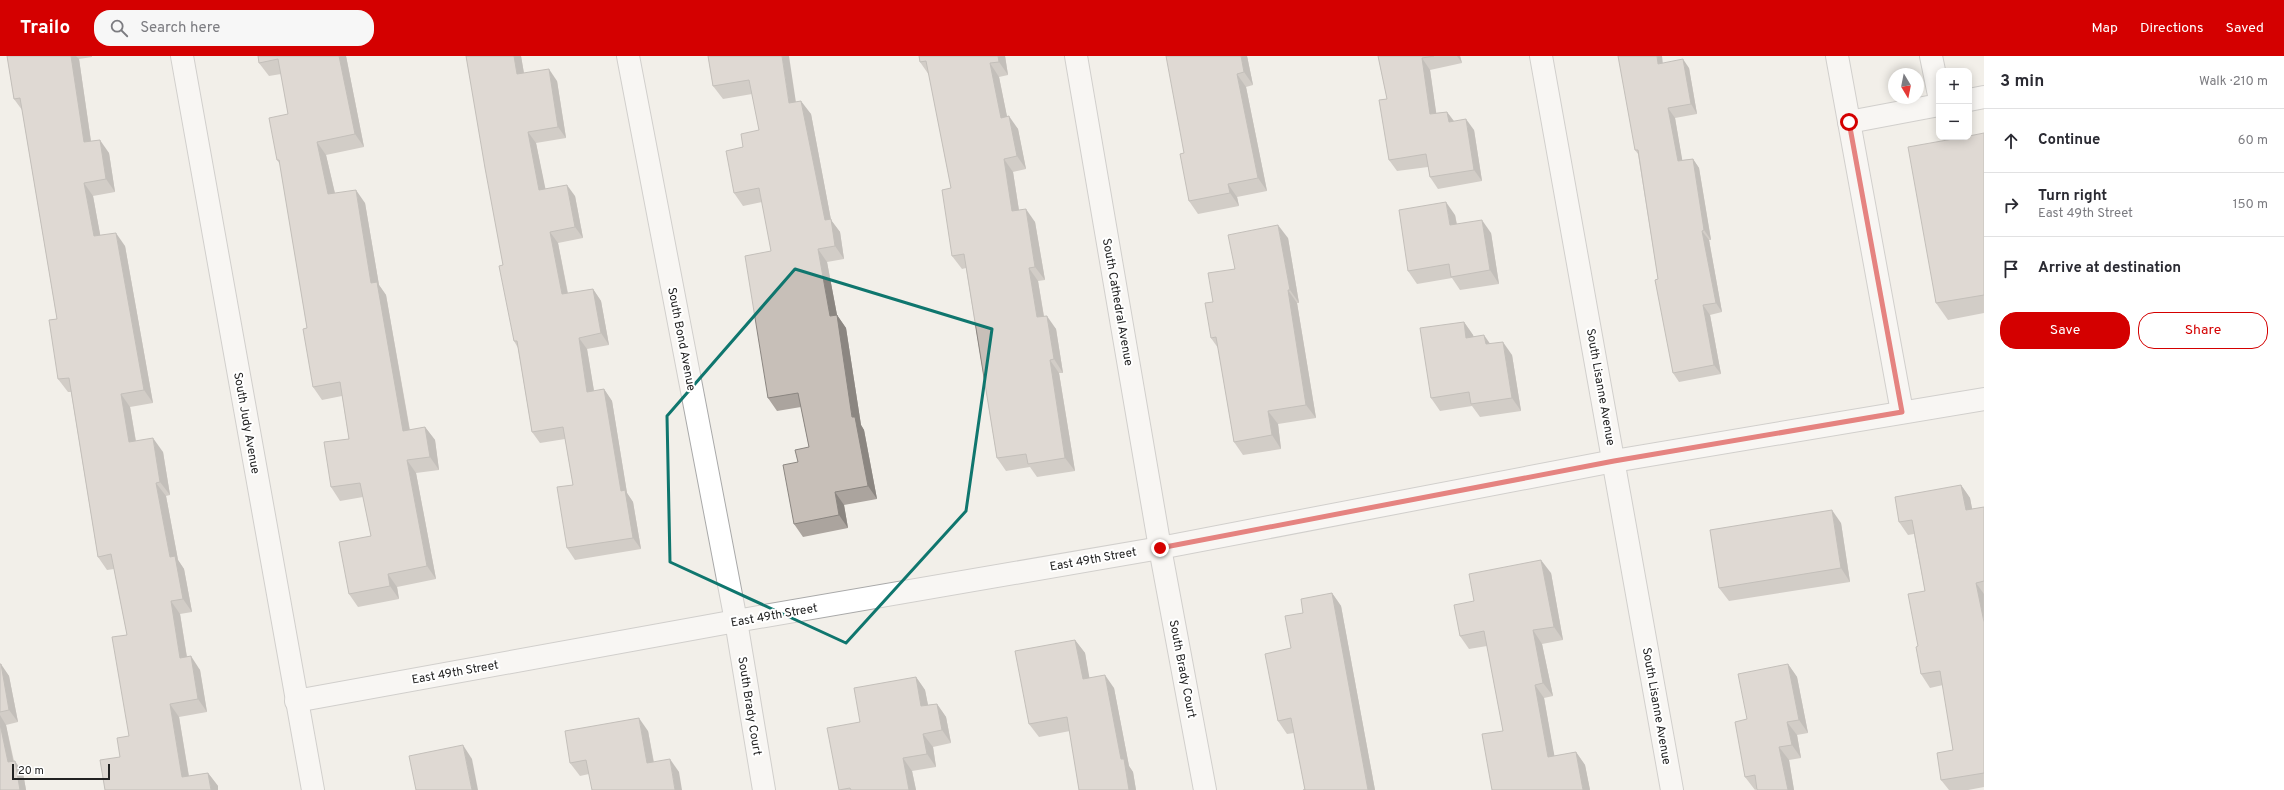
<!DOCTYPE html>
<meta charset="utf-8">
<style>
body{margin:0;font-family:Overpass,sans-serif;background:#f7f7f7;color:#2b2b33}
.controls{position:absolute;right:12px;top:12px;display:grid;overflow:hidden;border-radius:8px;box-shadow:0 2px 10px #0003}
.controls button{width:36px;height:36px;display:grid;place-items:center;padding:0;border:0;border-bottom:1px solid #e1e1e2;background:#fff;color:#2b2b33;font:20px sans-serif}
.compass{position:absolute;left:1888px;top:12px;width:36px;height:36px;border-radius:50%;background:#fff;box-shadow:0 2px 10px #0003;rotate:170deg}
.scale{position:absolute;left:12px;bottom:10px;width:98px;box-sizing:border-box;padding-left:4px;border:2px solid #222;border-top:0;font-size:11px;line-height:14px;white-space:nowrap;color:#222;-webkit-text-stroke:3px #fff;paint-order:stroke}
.stop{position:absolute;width:12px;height:12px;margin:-9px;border:3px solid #d40000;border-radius:50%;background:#fff}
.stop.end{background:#d40000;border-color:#fff;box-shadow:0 1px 4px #0008}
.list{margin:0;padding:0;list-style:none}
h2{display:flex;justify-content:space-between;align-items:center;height:52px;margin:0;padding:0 16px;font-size:17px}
h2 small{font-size:13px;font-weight:400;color:#7c7c81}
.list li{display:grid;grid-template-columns:26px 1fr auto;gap:12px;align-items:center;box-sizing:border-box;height:64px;padding:0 16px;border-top:1px solid #e1e1e2}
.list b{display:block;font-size:15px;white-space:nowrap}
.list p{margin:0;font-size:13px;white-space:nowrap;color:#7c7c81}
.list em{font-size:13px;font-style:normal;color:#7c7c81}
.actions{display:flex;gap:8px;padding:12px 16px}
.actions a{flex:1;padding:9px 0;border:1px solid #d40000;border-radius:16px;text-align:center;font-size:14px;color:#d40000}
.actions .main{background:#d40000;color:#fff}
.icon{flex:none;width:22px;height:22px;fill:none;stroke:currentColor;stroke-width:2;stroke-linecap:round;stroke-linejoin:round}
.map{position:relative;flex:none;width:1984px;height:734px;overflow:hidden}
header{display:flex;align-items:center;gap:24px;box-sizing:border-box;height:56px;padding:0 20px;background:#d40000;color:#fff}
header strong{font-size:19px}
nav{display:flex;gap:22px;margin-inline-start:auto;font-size:14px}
.search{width:280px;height:36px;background:#f7f7f7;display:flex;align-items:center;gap:10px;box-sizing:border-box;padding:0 14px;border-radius:16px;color:#7c7c81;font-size:15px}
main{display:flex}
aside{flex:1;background:#fff}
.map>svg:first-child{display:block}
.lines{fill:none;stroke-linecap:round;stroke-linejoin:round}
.minor-casing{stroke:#a9a9a9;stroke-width:24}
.minor{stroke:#fff;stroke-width:22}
.wall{fill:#aba49e}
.shaded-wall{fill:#8b8681}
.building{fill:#c7bfb8;stroke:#8b8681}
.route{stroke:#d40000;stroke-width:5}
.marked{fill:none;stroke:#0f766e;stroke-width:3;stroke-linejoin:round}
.labels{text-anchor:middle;stroke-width:4;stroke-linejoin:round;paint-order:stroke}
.street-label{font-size:12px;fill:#222;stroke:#fff}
</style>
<header>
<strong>Trailo</strong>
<div class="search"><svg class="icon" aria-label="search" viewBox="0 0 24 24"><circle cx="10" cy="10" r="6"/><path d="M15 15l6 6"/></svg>Search here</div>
<nav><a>Map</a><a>Directions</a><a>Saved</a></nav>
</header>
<main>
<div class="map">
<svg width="1984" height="734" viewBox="0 0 1984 734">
<rect width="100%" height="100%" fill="#f2efe9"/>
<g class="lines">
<g class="minor-casing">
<g id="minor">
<path d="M182 0 313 734"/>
<path d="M628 0 736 565 764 734"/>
<path d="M1076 0 1160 492 1205 734"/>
<path d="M1541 0 1672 734"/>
<path d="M1837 0 1902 356"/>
<path d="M1931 0 1939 39"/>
<path d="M1969 44 1984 41"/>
<path d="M1849 66 1939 49"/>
<path d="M296 645 736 565 1160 492 1614 405 1984 343"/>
</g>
</g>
<use href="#minor" class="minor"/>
</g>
<g class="wall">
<path d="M7 0H92V1L79 3 91 85 109 97 115 136 93 140 100 179 125 190 153 347 130 351 136 385 163 396 170 439 166 440 178 504 184 513 192 556 180 558 187 601 200 614 207 656 179 661 189 720 208 717 218 730 120 701 129 680 127 579 114 513 107 514 98 501 71 336H68L58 323 57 263 22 54 14 43Z"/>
<path d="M258 0H346L364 91 326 99 335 137 365 147 379 229 386 239 410 374 425 371 435 384 439 414 416 417 436 523 397 531 399 543 358 551 349 538 371 480 363 441 340 445 331 431 349 383 342 340 322 344 313 331 307 272 280 108 277 104 288 58 281 18 269 20 259 7Z"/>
<path d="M466 0H521L524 17 557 25 566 82 536 87 545 133 575 140 583 182 558 187 568 237 593 233 601 245 609 289 587 293 594 335 604 333 612 345 627 437 633 446 641 493 575 504 567 492 573 429 565 383 540 387 532 376 518 292 514 285 503 209Z"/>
<path d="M708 0 796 46 811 58 831 164 840 176 844 203 827 206 837 259 846 272 861 369 864 374 877 443 844 449 848 472 803 481 794 468 798 406 809 391 801 351 777 355 768 342 771 195 762 146 743 150 734 137 743 91 759 74 752 38 723 43 713 30Z"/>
<path d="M919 0H1005L1008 19 999 21 1007 61 1018 73 1026 113 1013 116 1019 154 1035 166 1045 224 1038 225 1044 260 1056 273 1063 317H1059L1075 415 1037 421 1030 411 1006 415 997 402 966 212 962 213 952 200 951 132 929 19 920 6Z"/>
<path d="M1247 0 1253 29 1246 31 1267 135 1237 141 1239 150 1198 158 1189 145 1184 97Z"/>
<path d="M1378 0H1460L1462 7 1430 14 1436 57 1447 56 1454 65 1474 74 1482 125 1438 133 1430 121 1428 111 1397 115 1389 104 1387 43Z"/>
<path d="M1663 7 1689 12 1697 58 1675 62 1682 104 1693 103 1699 112 1711 184H1709L1722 256 1710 259 1721 318 1679 326 1673 317 1658 223 1638 98 1635 94Z"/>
<path d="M1984 77V257L1948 264 1936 247Z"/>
<path d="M1455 159 1457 168 1491 177 1499 228 1460 234 1452 222 1417 228 1408 215Z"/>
<path d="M1288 182 1299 247H1297L1316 362 1278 368 1281 393 1243 399 1234 386 1218 292 1211 282 1235 213Z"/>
<path d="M1464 266 1473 279 1474 281 1490 288 1512 299 1521 355 1480 361 1472 350 1440 355 1431 342Z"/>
<path d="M1961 429 1970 442 1972 453 1984 451V731L1968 734H1949L1941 724 1953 694 1943 629 1930 632 1921 618 1918 590 1925 535 1914 478 1908 479 1899 466Z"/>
<path d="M1841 467 1850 526 1729 545 1719 532Z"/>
<path d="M1551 517 1563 584 1542 588 1553 640 1544 642 1554 700 1576 696 1585 709 1590 734 1503 675 1487 590 1469 593 1460 580 1474 545Z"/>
<path d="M1332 537 1341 550 1375 734H1303H1305L1294 677 1287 678 1278 665 1291 592 1303 557Z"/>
<path d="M1075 584 1085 597 1089 622 1114 632 1129 710 1133 716 1136 734H1079L1070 675 1039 681 1029 668Z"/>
<path d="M0 608 9 620 18 666 6 669 14 705 23 717 26 734H0Z"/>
<path d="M1788 608 1797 621 1808 677 1797 679 1801 702 1789 704 1794 734H1757V733L1755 734 1745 721 1747 663Z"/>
<path d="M916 621 925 634 928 649 937 648 946 661 951 687 933 691 936 711 912 715 916 734H839L860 666Z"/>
<path d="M648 675 654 706 679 716 589 718 580 720 570 707Z"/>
</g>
<g class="shaded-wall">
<path d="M71 0H76L79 3 93 100 84 86Z"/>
<path d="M339 0H346L364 91 355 78Z"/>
<path d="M514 0H521L526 30 517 18Z"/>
<path d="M782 0H789L798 60 789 47Z"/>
<path d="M998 0H1005L1008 19 999 6Z"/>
<path d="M1241 0H1247L1253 29 1244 16Z"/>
<path d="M1457 0H1460L1462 7Z"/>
<path d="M1657 0H1662L1664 17 1658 8Z"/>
<path d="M1422 2 1430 14 1438 69 1430 58Z"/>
<path d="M1683 3 1689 12 1697 58 1691 48Z"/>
<path d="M990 7 999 21 1010 75 1001 62Z"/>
<path d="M549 13 557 25 566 82 558 71Z"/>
<path d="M1237 18 1246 31 1267 135 1258 122Z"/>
<path d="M801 45 811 58 831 164 840 176 844 203 835 190 825 164Z"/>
<path d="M1668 52 1675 62 1684 114 1678 105Z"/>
<path d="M1447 56 1455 67 1449 66Z"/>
<path d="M1009 60 1018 73 1026 113 1017 100Z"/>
<path d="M1466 63 1474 74 1482 125 1474 114Z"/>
<path d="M528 76 536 87 548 145 539 134Z"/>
<path d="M100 84 109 97 115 136 106 123Z"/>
<path d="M317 86 326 99 338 151 328 138Z"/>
<path d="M1004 103 1013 116 1021 168 1012 155Z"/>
<path d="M1693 103 1699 112 1711 184 1704 174Z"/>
<path d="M84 127 93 140 103 194 94 180Z"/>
<path d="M1228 128 1237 141 1239 150 1230 137Z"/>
<path d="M567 129 575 140 583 182 575 171Z"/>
<path d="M356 134 365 147 379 229 386 239 412 388 403 375 371 227Z"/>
<path d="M1446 146 1455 159 1459 182 1450 169Z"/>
<path d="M1026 153 1035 166 1045 224 1035 211Z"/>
<path d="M1482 164 1491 177 1499 228 1490 214Z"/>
<path d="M1278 169 1288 182 1299 247 1290 234Z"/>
<path d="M1702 175 1709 184 1722 256 1716 247Z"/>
<path d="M550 176 558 187 570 250 562 238Z"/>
<path d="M116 177 125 190 153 347 144 334Z"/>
<path d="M818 193 827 206 837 259 846 272 861 369 864 374 877 443 868 430 830 260Z"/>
<path d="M1029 212 1038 225 1046 274 1037 261Z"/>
<path d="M593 233 601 245 609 289 601 277Z"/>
<path d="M1288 234 1297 247 1316 362 1306 349Z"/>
<path d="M1703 249 1710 259 1721 318 1714 309Z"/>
<path d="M1047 260 1056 273 1063 317 1054 303Z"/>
<path d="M1464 266 1473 279 1476 295 1466 282Z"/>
<path d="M1484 279 1493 292 1486 288Z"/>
<path d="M579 282 587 293 596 347 587 336Z"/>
<path d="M1503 286 1512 299 1521 355 1512 342Z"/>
<path d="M1050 304 1059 317 1075 415 1065 402Z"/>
<path d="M604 333 612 345 627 437 633 446 641 493 633 482 621 435Z"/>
<path d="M121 338 130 351 138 399 129 386Z"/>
<path d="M1268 355 1278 368 1281 393 1272 379Z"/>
<path d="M425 371 435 384 439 414 430 401Z"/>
<path d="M153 382 163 396 170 439 160 426Z"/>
<path d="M407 404 416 417 436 523 427 510Z"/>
<path d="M156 427 166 440 178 504 184 513 192 556 183 543 170 501Z"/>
<path d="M1961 429 1970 442 1975 467 1966 454Z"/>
<path d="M835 436 844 449 848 472 839 459Z"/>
<path d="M1832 454 1841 467 1850 526 1841 512Z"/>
<path d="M1541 504 1551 517 1563 584 1554 571Z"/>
<path d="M388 518 397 531 399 543 390 530Z"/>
<path d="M1976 527 1984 538V566Z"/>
<path d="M1332 537 1341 550 1375 734H1368Z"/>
<path d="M171 545 180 558 189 615 180 602Z"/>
<path d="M1533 574 1542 588 1553 640 1543 627Z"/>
<path d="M1075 584 1085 597 1092 636 1083 623Z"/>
<path d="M191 600 200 614 207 656 198 643Z"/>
<path d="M1 608 9 620 18 666 9 654Z"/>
<path d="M1788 608 1797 621 1808 677 1799 664Z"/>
<path d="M1105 619 1114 632 1129 710 1133 716 1136 734H1129L1121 703Z"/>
<path d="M916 621 925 634 931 664 921 650Z"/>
<path d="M1535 629 1544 642 1557 714 1548 701Z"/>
<path d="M170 648 179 661 191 734 182 721Z"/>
<path d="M937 648 946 661 951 687 942 674Z"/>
<path d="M0 659 6 669 16 719 8 706 0 668Z"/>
<path d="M639 662 648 675 656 720 647 707Z"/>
<path d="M1787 666 1797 679 1801 702 1792 689Z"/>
<path d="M923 678 933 691 936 711 927 698Z"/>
<path d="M463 689 472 703 478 734H472Z"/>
<path d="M1779 691 1789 704 1794 734H1788Z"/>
<path d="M1576 696 1585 709 1590 734H1583Z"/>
<path d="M903 702 912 715 916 734H909Z"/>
<path d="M670 703 679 716 682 734H675Z"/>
<path d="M15 705 23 717 26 734H20Z"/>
<path d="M208 717 218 730V734H211Z"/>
</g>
<g class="building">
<path d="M7 0H71L84 86 100 84 106 123 84 127 94 180 116 177 144 334 121 338 129 386 153 382 160 426 156 427 170 501 175 500 183 543 171 545 180 602 191 600 198 643 170 648 182 721 208 717 211 734H105L100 704 120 701 117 682 129 680 112 581 127 579 111 498 98 501 69 322 58 323 49 264 57 263 20 42 14 43Z"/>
<path d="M258 0H339L355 78 317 86 328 138 356 134 371 227 377 226 403 375 425 371 430 401 407 404 427 510 388 518 390 530 349 538 339 486 371 480 360 427 331 431 324 386 349 383 340 326 313 331 303 273 307 272 279 104H277L269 62 288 58 278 3 259 7Z"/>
<path d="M466 0H514L517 18 549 13 558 71 528 76 539 134 567 129 575 171 550 176 562 238 593 233 601 277 579 282 587 336 604 333 621 435 625 434 633 482 567 492 557 431 573 429 563 371 532 376 517 285H514L499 210 503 209 485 112Z"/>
<path d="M708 0H782L789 47 801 45 825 164 831 163 835 190 818 193 830 260 837 259 852 361H855L868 430 835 436 839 459 794 468 783 409 798 406 795 394 809 391 798 337 768 342 745 200 771 195 759 132 734 137 726 95 743 91 741 78 759 74 749 24 713 30Z"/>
<path d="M919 0H998L999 6 990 7 1001 62 1009 60 1017 100 1004 103 1012 155 1026 153 1035 211 1029 212 1037 261 1047 260 1054 303 1050 304 1065 402 1028 408 1026 398 997 402 964 198 952 200 942 134 951 132 926 5 920 6Z"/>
<path d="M1166 0H1241L1244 16 1237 18 1258 122 1228 128 1230 137 1189 145 1180 98 1184 97Z"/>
<path d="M1378 0H1434L1422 2 1430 58 1447 56 1449 66 1466 63 1474 114 1430 121 1426 98 1389 104 1379 44 1387 43Z"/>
<path d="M1618 0H1657L1658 8 1683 3 1691 48 1668 52 1678 105 1693 103 1704 174 1702 175 1716 247 1703 249 1714 309 1673 317 1655 224 1658 223 1638 94H1635Z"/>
<path d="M1984 77V239L1936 247 1908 91 1964 81H1969V80Z"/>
<path d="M1446 146 1450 169 1482 164 1490 214 1451 221 1449 208 1408 215 1399 154Z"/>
<path d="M1278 169 1290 234H1288L1306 349 1268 355 1272 379 1234 386 1216 281 1211 282 1205 247 1213 246 1208 217 1235 213 1228 179Z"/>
<path d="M1464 266 1466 282 1484 279 1486 288 1503 286 1512 342 1471 348 1469 336 1431 342 1420 272Z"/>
<path d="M1961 429 1966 454 1984 451V525L1976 527 1984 566V717L1941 724 1937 697 1953 694 1940 615 1921 618 1916 591 1918 590 1908 538 1925 535 1912 464 1899 466 1895 441Z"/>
<path d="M1832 454 1841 512 1719 532 1710 474Z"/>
<path d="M1541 504 1554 571 1533 574 1543 627 1535 629 1548 701 1576 696 1583 734H1492L1482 678 1503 675 1484 575 1460 580 1454 549 1474 545 1469 518Z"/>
<path d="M1332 537 1368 734H1303H1305L1291 662 1278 665 1265 598 1291 592 1285 560 1303 557 1301 543Z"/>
<path d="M1075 584 1083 623 1105 619 1121 703H1124L1129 734H1079L1067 661 1029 668 1015 595Z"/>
<path d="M0 608H1L9 654 0 656Z"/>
<path d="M1788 608 1799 664 1787 666 1792 689 1779 691 1788 734H1757L1755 719 1745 721 1735 666 1747 663 1738 618Z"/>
<path d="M916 621 921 650 937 648 942 674 923 678 927 698 903 702 909 734H851L850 732 839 734 827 672 860 666 854 632Z"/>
<path d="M639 662 647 707 670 703 675 734H592L586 704 570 707 565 675Z"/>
<path d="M0 668 8 706 15 705 20 734H0Z"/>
<path d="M463 689 472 734H416L409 700Z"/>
</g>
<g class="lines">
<path class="route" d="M1160 492 1614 405 1902 356 1849 66"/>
</g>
<path d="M0 0H1984V734H0ZM795 213 992 273 966 455 846 587 670 506 667 360Z" fill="#f2efe9" fill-opacity=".55" fill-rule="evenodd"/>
<path class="marked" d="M795 213 992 273 966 455 846 587 670 506 667 360Z"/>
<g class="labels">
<g class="street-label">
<text transform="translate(1118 246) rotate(80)" y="4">South Cathedral Avenue</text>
<text transform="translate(682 283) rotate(79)" y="4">South Bond Avenue</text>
<text transform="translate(1601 331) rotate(80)" y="4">South Lisanne Avenue</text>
<text transform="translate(247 367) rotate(80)" y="4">South Judy Avenue</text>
<text transform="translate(1093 503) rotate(-10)" y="4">East 49th Street</text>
<text transform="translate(774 559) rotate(-10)" y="4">East 49th Street</text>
<text transform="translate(1183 613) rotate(79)" y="4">South Brady Court</text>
<text transform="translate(455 616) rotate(-10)" y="4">East 49th Street</text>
<text transform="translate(750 650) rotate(81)" y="4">South Brady Court</text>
<text transform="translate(1657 650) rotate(80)" y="4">South Lisanne Avenue</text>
</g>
</g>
</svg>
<div class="controls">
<button>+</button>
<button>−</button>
</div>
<svg class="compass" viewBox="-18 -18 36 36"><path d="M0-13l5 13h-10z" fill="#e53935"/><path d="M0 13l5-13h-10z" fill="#7c7c81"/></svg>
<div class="scale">20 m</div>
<div class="stop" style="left:1849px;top:66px"></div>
<div class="stop end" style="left:1160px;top:492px"></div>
</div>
<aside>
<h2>3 min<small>Walk · 210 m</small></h2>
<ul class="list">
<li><svg class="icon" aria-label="ahead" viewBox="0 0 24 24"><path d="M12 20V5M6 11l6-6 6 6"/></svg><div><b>Continue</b></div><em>60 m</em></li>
<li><svg class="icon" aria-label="right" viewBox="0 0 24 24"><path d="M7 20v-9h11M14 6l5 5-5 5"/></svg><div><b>Turn right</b><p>East 49th Street</p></div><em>150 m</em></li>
<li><svg class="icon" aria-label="arrive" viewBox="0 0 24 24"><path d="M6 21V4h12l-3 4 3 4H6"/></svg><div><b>Arrive at destination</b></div></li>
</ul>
<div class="actions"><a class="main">Save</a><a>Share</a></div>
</aside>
</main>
